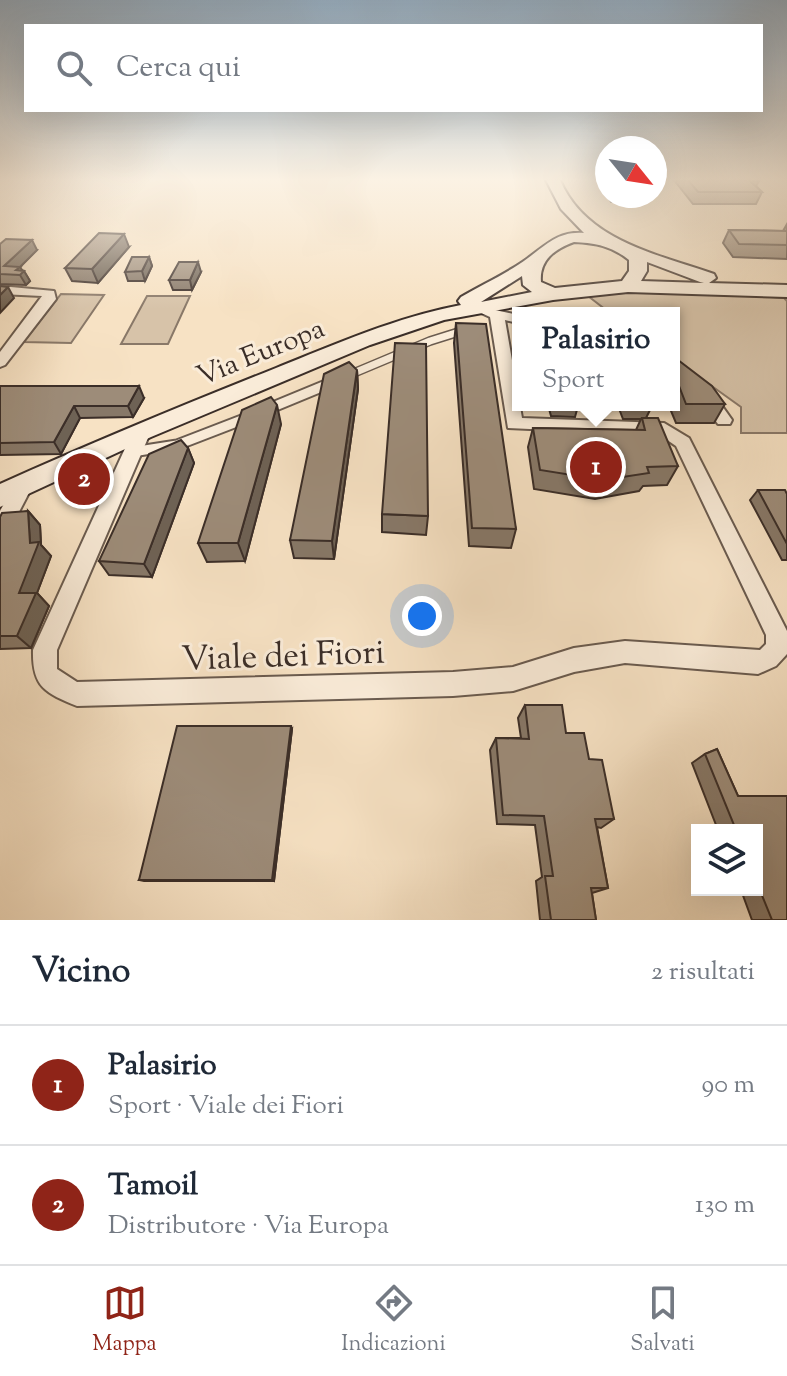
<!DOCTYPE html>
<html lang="it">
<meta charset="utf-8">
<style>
body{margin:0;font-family:"Sorts Mill Goudy",serif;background:#f2f2f3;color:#1f2937}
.controls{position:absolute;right:24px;bottom:24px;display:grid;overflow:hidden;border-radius:0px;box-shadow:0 8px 32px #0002}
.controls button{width:72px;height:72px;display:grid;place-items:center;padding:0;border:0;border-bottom:2px solid #e0e1e3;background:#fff;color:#1f2937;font:40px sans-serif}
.compass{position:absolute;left:595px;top:136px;width:72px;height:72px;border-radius:50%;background:#fff;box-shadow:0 8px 32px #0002;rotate:120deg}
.you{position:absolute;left:422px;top:616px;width:28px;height:28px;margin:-20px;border:6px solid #fff;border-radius:50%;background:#1a73e8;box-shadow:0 0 0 12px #1a73e833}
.badge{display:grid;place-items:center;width:52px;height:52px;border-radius:50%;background:#8f2418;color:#fff;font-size:26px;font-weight:700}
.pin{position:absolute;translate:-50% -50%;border:4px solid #fff;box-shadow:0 2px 8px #0006}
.popup{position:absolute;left:512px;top:307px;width:168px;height:104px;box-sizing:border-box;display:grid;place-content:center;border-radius:0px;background:#fff;filter:drop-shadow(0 2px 6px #0005);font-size:26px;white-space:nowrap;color:#747a83}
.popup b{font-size:30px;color:#1f2937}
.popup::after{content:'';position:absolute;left:50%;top:100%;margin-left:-16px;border:16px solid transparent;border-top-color:#fff}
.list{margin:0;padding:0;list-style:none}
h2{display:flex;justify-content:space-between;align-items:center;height:104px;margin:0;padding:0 32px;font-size:34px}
h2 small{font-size:26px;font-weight:400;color:#747a83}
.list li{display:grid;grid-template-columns:52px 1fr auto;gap:24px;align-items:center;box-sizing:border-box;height:120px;padding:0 32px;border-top:2px solid #e0e1e3}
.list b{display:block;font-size:30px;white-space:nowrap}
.list p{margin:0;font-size:26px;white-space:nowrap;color:#747a83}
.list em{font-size:26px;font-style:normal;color:#747a83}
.icon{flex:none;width:44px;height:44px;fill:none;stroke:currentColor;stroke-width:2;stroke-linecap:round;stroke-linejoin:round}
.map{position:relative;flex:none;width:787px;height:920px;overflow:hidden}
.search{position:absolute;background:#fff;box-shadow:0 8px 32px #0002;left:24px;right:24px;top:24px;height:88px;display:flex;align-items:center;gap:20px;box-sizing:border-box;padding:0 28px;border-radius:0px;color:#747a83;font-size:30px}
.sheet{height:344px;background:#fff}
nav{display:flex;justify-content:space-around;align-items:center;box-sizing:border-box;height:112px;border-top:2px solid #e0e1e3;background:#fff;font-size:22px;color:#747a83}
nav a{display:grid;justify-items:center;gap:4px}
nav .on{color:#8f2418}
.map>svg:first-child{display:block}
.green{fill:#d7c3a9;stroke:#897868;stroke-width:2}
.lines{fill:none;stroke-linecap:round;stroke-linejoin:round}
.lane-far1-casing{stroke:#6a5b4f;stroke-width:10}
.lane-casing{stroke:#6a5b4f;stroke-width:13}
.street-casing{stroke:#6a5b4f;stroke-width:4}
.secondary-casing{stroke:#3b2e28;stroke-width:4}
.lane-far1{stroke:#faecd9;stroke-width:7}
.lane{stroke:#faecd9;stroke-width:9}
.street{fill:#faecd9;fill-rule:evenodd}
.secondary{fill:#faecd9;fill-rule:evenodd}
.wall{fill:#877868;stroke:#3b2e28;stroke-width:2}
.shaded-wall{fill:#6e6255;stroke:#3b2e28;stroke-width:2}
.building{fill:#9d8c79;stroke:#3b2e28;stroke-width:2}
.labels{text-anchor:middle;stroke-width:6;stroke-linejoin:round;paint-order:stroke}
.street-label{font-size:28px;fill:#3b2e28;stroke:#faecd9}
.near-street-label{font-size:34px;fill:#3b2e28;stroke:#faecd9}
</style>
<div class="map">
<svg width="787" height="920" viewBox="0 0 787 920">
<rect width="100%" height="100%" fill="#f7e2c4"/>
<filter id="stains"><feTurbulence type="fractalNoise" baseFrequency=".0025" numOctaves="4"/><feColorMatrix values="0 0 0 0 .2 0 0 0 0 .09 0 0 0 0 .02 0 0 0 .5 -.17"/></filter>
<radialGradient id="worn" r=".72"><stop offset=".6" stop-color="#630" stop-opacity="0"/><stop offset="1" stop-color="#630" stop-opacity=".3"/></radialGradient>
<g class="green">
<path d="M670 289 784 298 787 301V433H741V407L674 359V313H610L588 296Z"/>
<path d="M61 294 104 295 71 343 24 342Z"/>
<path d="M147 296H190L168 344H121Z"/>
</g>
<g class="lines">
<g class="lane-far1-casing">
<path id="lane-far1" d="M349 375 430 341 465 330"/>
</g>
<g class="lane-casing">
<g id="lane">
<path d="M268 409 331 383"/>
<path d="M132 452 177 445 247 418"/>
</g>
</g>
<g class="street-casing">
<g id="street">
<path d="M0 286 54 291 56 299 5 365 0 367V352L42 296 0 294Z"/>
<path d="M486 308 518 315V323L505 320 522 418 664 423 689 438 787 631V654L776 666 758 674 625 663 574 672 513 691 453 696 77 706C45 693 32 687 33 650L133 431 142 425 151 431 57 650V669L77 682 453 672 513 667 574 648 625 641 760 650 766 644V635L676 446 660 435 508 428 490 317 479 312Z"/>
<path d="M674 365 715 396 732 420 730 424H718L703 404 674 378Z"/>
<path d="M24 478 31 480 33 485 7 535 0 537V511L17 480Z"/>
</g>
</g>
<g class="secondary-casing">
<path id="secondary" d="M546 180H560C586 241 657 254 714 274L716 278 709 283 787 285V297L628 292 553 300 444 320 370 345 151 437 0 507V484C91 443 183 405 276 368 336 344 397 317 461 305L458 301 461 297C483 284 508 273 528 258 547 244 559 231 584 233L561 209ZM574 242C595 243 612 246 629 260V271L622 281 555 288 541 282C539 260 555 249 574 242ZM647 262 700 282 704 283 641 281 647 271ZM522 276 523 285 532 292 481 302Z"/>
</g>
<use href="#lane-far1" class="lane-far1"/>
<use href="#lane" class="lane"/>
<use href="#street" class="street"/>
<use href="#secondary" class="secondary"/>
</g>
<g class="wall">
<path d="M604 180H607V193L603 185Z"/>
<path d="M674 180 759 181 756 186 762 192 756 204H693Z"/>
<path d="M608 196H647L645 202H611Z"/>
<path d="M787 224V259L733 257 723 243 729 230 783 231Z"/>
<path d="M0 244 37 250 20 267 22 270 24 271 30 281 26 285 0 284Z"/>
<path d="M129 247 98 283 72 281 65 268Z"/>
<path d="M149 257 152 266 145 281H128L125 272Z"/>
<path d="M201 272 192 290H173L169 280Z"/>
<path d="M456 323 516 529 511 548 469 546 454 343Z"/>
<path d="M518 329V361H517L514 347Z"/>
<path d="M674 360 725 404 714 423H676L669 406H652L646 418 678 466 667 485 643 486 639 491 595 499 534 489 528 447 533 428 636 430 641 419H623L618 406H578L575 417 551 416 548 405H674Z"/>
<path d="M357 370 358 389 334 559 294 558 290 540Z"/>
<path d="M0 386 144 398 133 417 80 418 61 454 0 455Z"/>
<path d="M281 424 245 561 207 562 198 543Z"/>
<path d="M188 448 194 463 152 577 109 575 99 561Z"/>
<path d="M758 490 787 494V560H782L750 500Z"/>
<path d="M28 511 40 525 41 545 51 556 37 593 49 606 31 648 0 649V517Z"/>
<path d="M382 514 428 516 426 535 382 532Z"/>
<path d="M525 705 566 733 589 759 614 819 601 828 597 827 608 888 592 893 596 920H540L536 881 542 877 535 825 497 824 490 750 496 738H521L518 718Z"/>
<path d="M292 729 274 881H144L139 880Z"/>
<path d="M717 749 738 796H787V920H752L741 890H757V830H718L692 763 705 754Z"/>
</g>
<g class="shaded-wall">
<path d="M124 234 129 247 98 283 92 269Z"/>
<path d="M32 240 37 250 20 267 23 272 24 271 30 281 26 285 20 275 4 266Z"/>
<path d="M149 257 152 266 145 281 142 271Z"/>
<path d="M198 262 201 272 192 290 190 280Z"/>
<path d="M8 287 14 298 0 313V295Z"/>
<path d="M357 370 358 389 334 559 332 541Z"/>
<path d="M139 386 144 398 133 417 128 406Z"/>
<path d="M277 405 281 424 245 561 238 543Z"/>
<path d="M74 406 80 418 61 454 54 442Z"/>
<path d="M188 448 194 463 152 577 144 564Z"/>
<path d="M85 464 95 482 74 491 71 486Z"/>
<path d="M28 511 40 525 41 545 51 556 37 593 49 606 31 648 17 636 19 593 30 543Z"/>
<path d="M291 726 292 729 274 881 272 880Z"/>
</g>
<g class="building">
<path d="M688 180H759L750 181 762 192H698Z"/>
<path d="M729 230 787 231V245L739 244Z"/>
<path d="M99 233 124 234 92 269 65 268Z"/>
<path d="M6 239 32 240 4 266 20 267 16 270 24 271 20 275 0 274V244Z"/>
<path d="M132 257H149L142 271 125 272Z"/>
<path d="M179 262H198L190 280H169Z"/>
<path d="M0 286 8 287 0 295Z"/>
<path d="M456 323 486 324 516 529 472 528Z"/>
<path d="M395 343 426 344 428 516 382 514Z"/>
<path d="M674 360H678L712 386 725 404H686L679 386H674Z"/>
<path d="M349 362 357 370 332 541 290 540 324 374Z"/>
<path d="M0 386H139L128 406H74L54 442 0 443Z"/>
<path d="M271 397 277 405 238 543H198L242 410Z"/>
<path d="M642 418H658L678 466 647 467 649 473 603 480 540 470 533 428 645 430Z"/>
<path d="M181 440 188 448 144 564 99 561 149 454Z"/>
<path d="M85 464 92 477 71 486 65 474Z"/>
<path d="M758 490H785L787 494V544Z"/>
<path d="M28 511 30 543 39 542 19 593H36L17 636H0V517L2 513Z"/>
<path d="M525 705H562L566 733H584L589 759 602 760 614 819H595L608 888H591L596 920H551L545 876H553L544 816 503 815 496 738 529 739Z"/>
<path d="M177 726H291L272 880H139Z"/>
<path d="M717 749 738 796H787V920H772L757 883V830H736L705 754Z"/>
</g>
<linearGradient id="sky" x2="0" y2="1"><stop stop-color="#94aec4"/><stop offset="0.58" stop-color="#fbf2e4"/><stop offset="1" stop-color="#fbf2e4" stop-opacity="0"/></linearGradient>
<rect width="787" height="309" fill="url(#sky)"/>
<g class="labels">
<g class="street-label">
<text transform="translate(260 351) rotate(-22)" y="10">Via Europa</text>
</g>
<g class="near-street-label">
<text transform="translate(283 654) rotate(-2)" y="12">Viale dei Fiori</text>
</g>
</g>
<rect width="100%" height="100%" filter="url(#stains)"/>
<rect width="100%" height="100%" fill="url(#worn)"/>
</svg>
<div class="controls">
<button><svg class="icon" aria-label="layers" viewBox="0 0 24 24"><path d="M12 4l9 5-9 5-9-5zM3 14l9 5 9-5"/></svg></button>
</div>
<svg class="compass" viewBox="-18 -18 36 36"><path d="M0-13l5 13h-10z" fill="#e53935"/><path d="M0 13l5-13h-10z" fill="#747a83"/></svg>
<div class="you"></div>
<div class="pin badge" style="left:596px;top:467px">1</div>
<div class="popup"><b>Palasirio</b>Sport</div>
<div class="pin badge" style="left:84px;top:479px">2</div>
<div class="search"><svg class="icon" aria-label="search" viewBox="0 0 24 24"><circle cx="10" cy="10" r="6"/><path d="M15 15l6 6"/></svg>Cerca qui</div>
</div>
<section class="sheet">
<h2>Vicino<small>2 risultati</small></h2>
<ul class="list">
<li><span class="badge">1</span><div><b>Palasirio</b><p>Sport · Viale dei Fiori</p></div><em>90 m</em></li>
<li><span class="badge">2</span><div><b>Tamoil</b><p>Distributore · Via Europa</p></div><em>130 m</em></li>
</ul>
</section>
<nav>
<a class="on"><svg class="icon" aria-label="map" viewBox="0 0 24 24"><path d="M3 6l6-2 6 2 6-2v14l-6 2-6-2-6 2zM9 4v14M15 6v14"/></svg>Mappa</a>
<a><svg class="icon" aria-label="directions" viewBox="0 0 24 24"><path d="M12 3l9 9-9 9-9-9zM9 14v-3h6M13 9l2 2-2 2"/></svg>Indicazioni</a>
<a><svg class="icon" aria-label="saved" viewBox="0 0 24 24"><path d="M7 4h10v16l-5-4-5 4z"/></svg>Salvati</a>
</nav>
